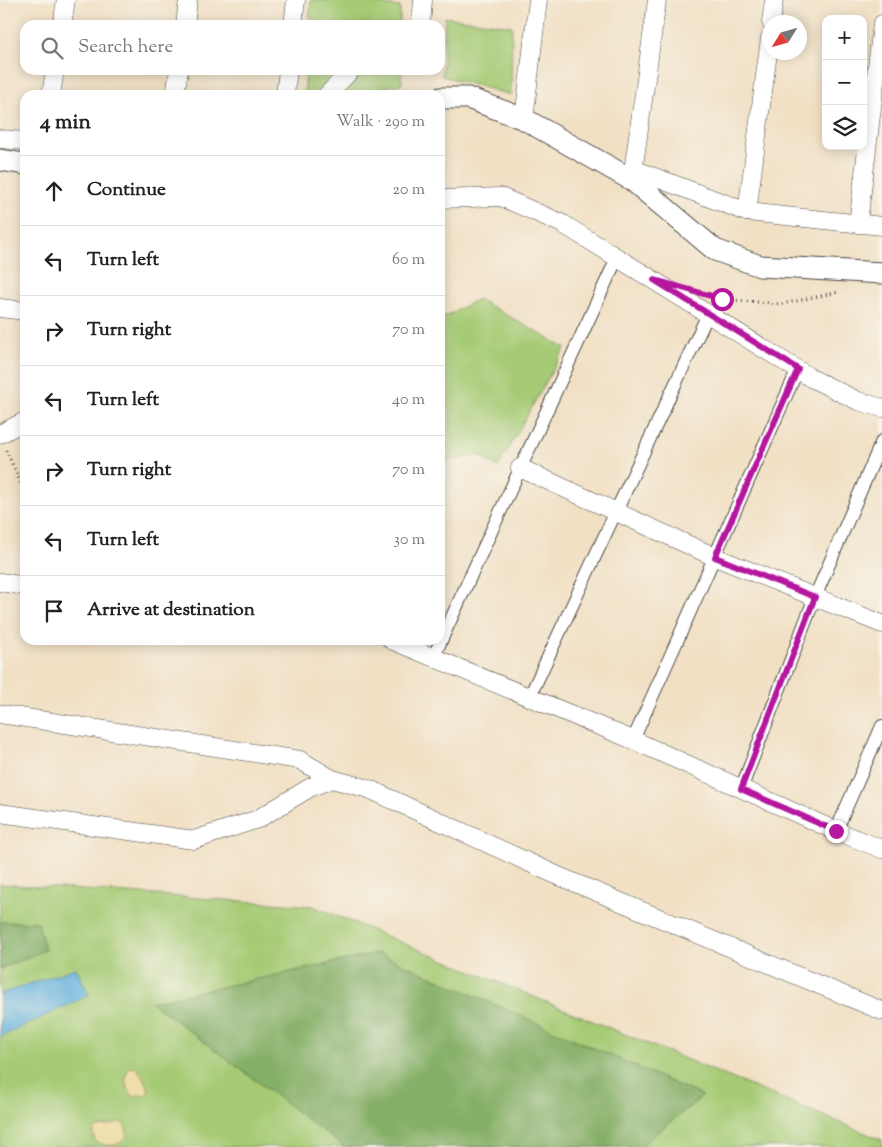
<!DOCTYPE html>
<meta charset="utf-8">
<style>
body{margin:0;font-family:"Sorts Mill Goudy",serif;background:#f6f6f6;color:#222}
.controls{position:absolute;right:15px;top:15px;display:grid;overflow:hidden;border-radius:10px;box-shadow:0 2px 12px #0003}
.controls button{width:45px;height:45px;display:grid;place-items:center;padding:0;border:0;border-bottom:1px solid #e0e0e0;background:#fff;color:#222;font:25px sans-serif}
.compass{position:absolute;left:762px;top:15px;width:45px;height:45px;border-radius:50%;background:#fff;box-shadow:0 2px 12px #0003;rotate:233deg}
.stop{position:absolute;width:15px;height:15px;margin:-11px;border:4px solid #b5179e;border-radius:50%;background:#fff}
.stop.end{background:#b5179e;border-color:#fff;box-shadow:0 1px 5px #0008}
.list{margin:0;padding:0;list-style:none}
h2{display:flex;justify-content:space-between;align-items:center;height:65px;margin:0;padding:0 20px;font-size:21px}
h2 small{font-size:16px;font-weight:400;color:#767676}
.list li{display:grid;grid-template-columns:32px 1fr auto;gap:15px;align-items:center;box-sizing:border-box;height:70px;padding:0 20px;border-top:1px solid #e0e0e0}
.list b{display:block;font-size:19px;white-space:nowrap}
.list em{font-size:16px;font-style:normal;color:#767676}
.icon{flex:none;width:28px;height:28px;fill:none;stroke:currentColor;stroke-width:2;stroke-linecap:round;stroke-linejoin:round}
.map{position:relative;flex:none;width:882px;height:1147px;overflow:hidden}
.search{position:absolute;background:#fff;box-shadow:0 2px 12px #0003;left:20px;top:20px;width:425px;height:55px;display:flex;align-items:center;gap:12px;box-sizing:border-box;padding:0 18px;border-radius:15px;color:#767676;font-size:19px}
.panel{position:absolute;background:#fff;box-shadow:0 2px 12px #0003;left:20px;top:90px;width:425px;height:555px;border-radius:15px}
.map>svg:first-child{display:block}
.green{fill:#a6cb75;stroke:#687b50}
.forest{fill:#84af66;stroke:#586d48}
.sand{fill:#eeda9e;stroke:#8c8264}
.water{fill:#65b2de;stroke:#486e84}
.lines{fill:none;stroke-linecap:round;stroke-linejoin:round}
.pedestrian-casing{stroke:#494642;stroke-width:14}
.minor-casing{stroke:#494642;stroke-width:19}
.tertiary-casing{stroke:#494642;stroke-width:23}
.path{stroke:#494642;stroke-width:3;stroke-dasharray:1 4;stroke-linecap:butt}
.pedestrian{stroke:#fff;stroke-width:12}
.minor{stroke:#fff;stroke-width:18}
.tertiary{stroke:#fff;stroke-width:21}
.route{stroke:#b5179e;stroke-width:6}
</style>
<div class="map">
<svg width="882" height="1147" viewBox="0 0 882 1147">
<rect width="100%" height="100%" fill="#f7f3e8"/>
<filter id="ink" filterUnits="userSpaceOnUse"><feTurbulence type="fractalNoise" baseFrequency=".02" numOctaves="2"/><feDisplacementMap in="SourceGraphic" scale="10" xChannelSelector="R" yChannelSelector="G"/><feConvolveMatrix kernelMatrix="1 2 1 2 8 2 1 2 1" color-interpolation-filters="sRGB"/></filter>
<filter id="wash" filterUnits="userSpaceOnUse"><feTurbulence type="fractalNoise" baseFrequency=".0096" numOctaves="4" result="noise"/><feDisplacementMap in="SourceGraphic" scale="20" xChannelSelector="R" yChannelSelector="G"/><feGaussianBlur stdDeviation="1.12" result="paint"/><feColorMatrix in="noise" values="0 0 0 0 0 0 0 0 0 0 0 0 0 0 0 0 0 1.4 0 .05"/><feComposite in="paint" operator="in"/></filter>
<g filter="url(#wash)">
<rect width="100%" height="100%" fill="#f1e0c4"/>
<g class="green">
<path d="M311 0H350L400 7V25H309Z"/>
<path d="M445 17 512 26 511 95 442 76Z"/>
<path d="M306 70H401L402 84 349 95H304Z"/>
<path d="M478 299 565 348 498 467 478 455 440 463V319Z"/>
<path d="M0 884 313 906 882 1140V1147H0Z"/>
</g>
<g class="forest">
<path d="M0 922H38L45 950 0 969Z"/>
<path d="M378 953 703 1096 639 1147H344L151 1002Z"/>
</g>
<g class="sand">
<path d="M130 1067 137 1068 149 1088 147 1094 133 1096C125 1087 123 1077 130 1067Z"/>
<path d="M119 1122H121L126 1128 127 1137C118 1147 106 1147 95 1141L93 1133 94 1129C102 1125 110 1127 119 1122Z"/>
</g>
<path class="water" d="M76 968 89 995 0 1037V994Z"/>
</g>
<g filter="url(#ink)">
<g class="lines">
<g class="pedestrian-casing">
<g id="pedestrian">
<path d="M433 658 617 258"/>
<path d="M529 698 708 314"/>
<path d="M633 740 798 369"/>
<path d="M741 789 815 597 882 441"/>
<path d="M836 831 882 726"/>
</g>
</g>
<g class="minor-casing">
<g id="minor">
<path d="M771 22 774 0"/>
<path d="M62 25 66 0"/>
<path d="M185 25 188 0"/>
<path d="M293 25 296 0"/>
<path d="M421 25 423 0"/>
<path d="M51 95 55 70"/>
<path d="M175 95 179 70"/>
<path d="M285 95 288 70"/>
<path d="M327 95 351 70"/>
<path d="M524 119 538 0"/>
<path d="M0 139 25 141"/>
<path d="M633 169 747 212 882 226"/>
<path d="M632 179 657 0"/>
<path d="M440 199 501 197 563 224 811 378 858 401 882 408"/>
<path d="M747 212 770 38"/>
<path d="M858 224 882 24"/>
<path d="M0 308 25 311"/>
<path d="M0 434 25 421"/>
<path d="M520 468 715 557 882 624"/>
<path d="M0 582 25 586"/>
<path d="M391 640 633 740 836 831 882 849"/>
<path d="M0 714 300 760 332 779"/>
<path d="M0 813 194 840 258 819 311 787 332 779 369 789 556 875 882 1011"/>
</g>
</g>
<g class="tertiary-casing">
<g id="tertiary">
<path d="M440 98H468L524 119 632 180 715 250 760 266 882 273"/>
<path d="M0 160 25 164"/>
</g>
</g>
<g class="path">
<path d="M722 299 782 304 839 292"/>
<path d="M6 450 25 493"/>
</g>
<use href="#pedestrian" class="pedestrian"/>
<use href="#minor" class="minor"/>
<use href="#tertiary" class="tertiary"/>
</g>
</g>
<g class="lines" filter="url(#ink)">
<path class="route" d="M722 299 654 280 798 369 715 557 815 597 741 789 836 831"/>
</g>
</svg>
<div class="controls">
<button>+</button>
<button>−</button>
<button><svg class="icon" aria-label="layers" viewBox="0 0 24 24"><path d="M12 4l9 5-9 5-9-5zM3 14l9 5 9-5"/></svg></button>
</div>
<svg class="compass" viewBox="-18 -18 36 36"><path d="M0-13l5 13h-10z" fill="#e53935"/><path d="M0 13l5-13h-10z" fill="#767676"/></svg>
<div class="stop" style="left:722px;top:299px"></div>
<div class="stop end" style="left:836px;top:831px"></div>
<div class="search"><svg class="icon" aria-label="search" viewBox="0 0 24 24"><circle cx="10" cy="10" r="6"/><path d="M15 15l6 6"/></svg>Search here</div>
<section class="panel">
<h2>4 min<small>Walk · 290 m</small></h2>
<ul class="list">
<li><svg class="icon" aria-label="ahead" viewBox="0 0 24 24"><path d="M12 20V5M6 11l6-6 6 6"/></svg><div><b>Continue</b></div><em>20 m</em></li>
<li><svg class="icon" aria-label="left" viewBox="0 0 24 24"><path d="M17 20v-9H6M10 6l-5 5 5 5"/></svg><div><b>Turn left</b></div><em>60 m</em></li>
<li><svg class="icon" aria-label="right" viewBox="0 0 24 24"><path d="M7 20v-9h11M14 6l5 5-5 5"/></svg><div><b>Turn right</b></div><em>70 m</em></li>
<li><svg class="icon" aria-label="left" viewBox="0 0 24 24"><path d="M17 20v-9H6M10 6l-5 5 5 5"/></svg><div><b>Turn left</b></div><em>40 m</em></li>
<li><svg class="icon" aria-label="right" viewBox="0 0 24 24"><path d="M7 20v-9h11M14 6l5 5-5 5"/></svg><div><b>Turn right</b></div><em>70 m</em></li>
<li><svg class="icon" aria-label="left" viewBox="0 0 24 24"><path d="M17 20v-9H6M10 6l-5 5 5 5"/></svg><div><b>Turn left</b></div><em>30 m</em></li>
<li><svg class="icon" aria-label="arrive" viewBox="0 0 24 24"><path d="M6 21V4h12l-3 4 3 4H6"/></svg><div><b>Arrive at destination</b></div></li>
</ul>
</section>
</div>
